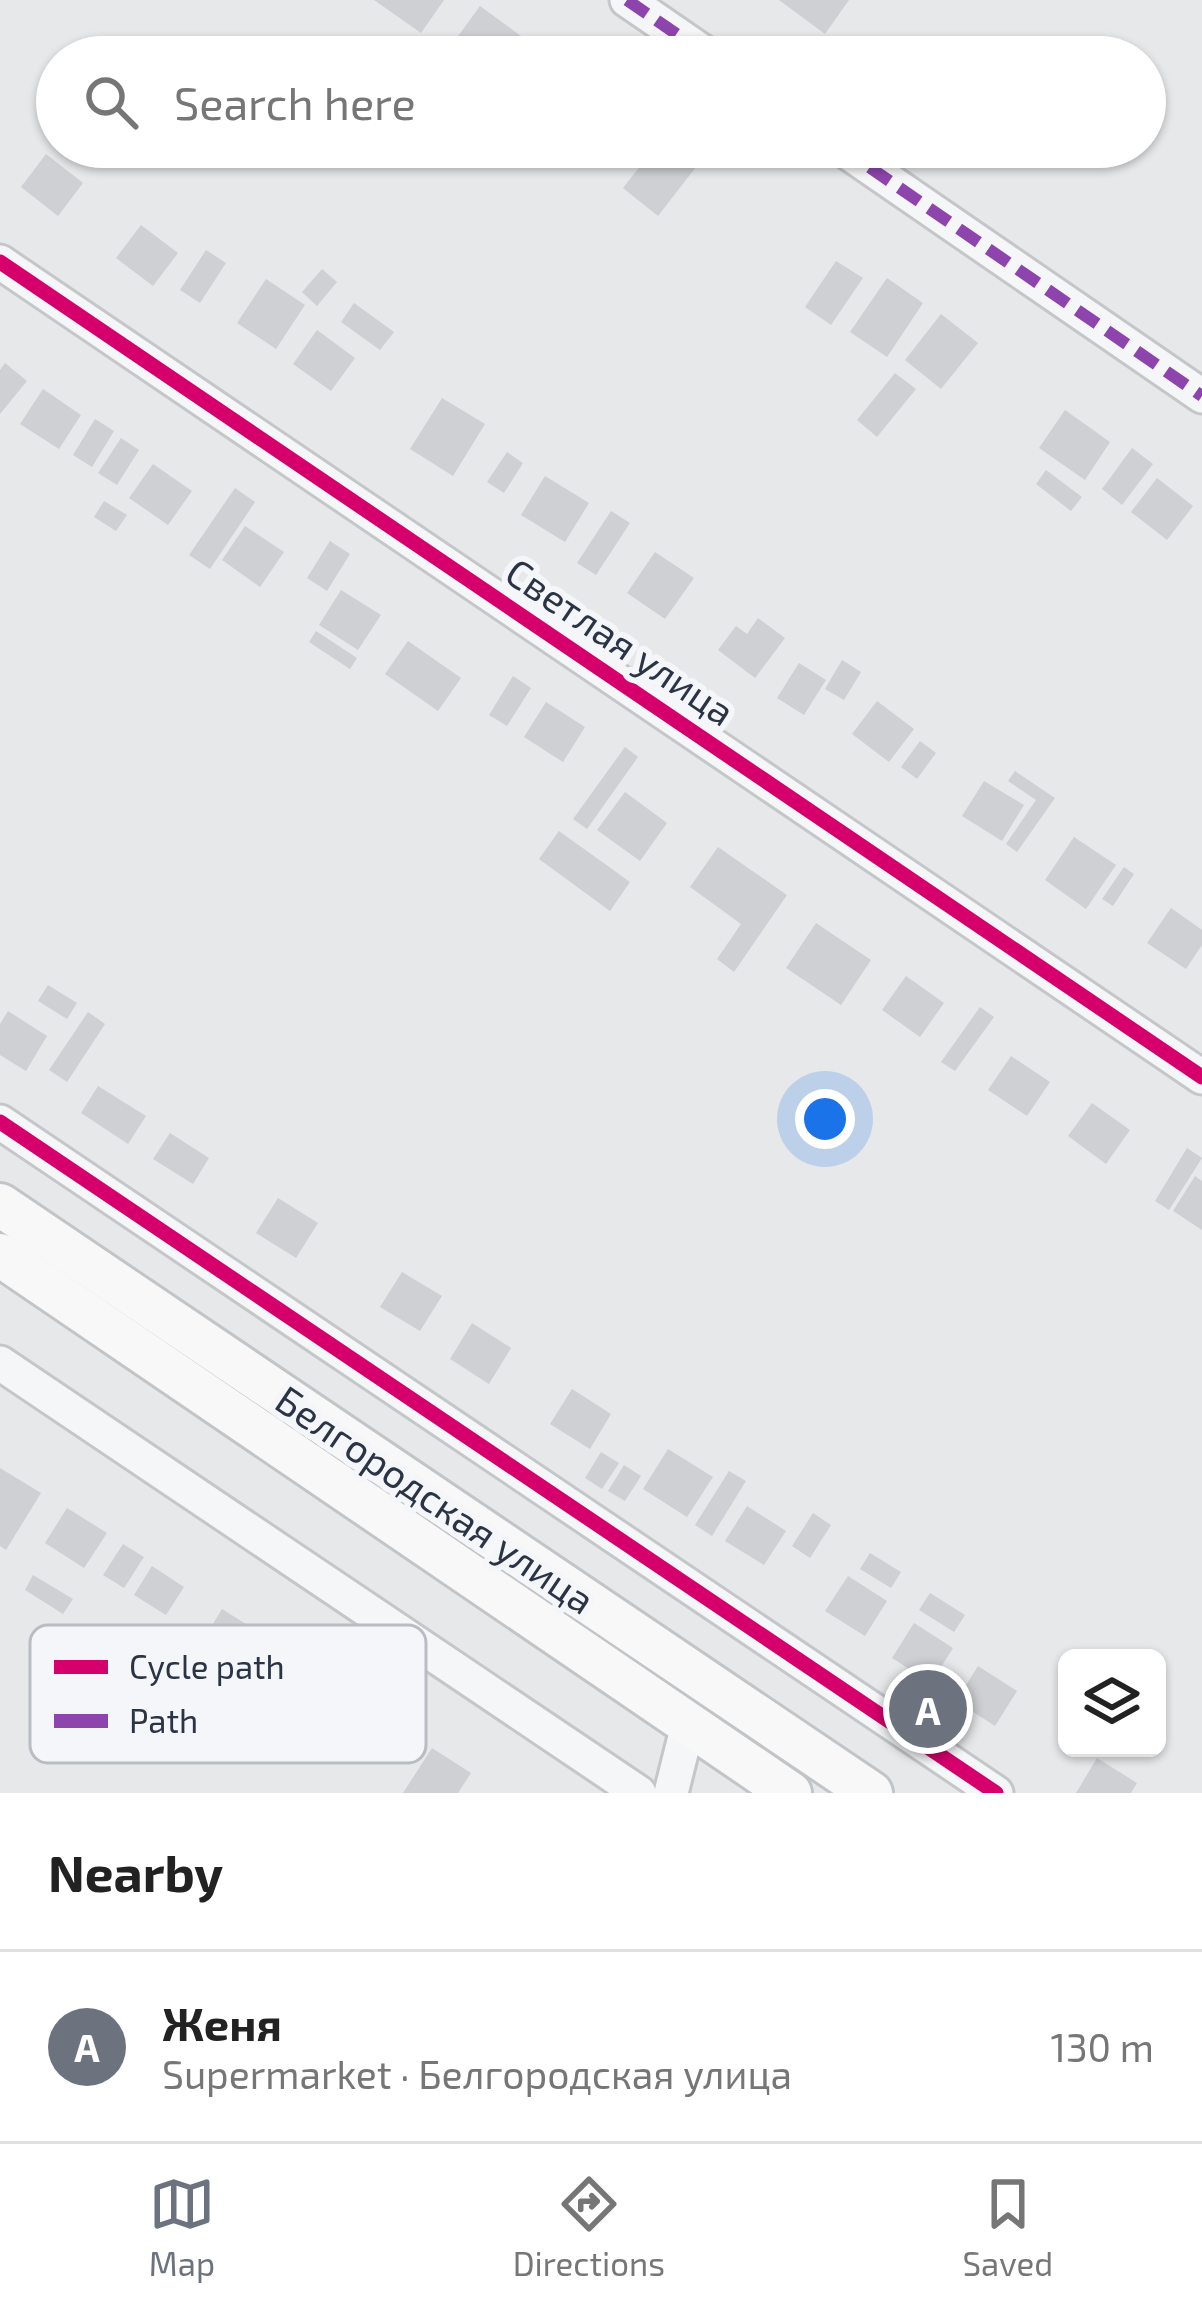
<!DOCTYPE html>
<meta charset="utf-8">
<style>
body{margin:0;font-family:"Exo 2",sans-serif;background:#f6f6f6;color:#222}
.controls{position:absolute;right:36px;bottom:36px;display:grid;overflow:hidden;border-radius:18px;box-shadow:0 3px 9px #0004}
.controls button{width:108px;height:108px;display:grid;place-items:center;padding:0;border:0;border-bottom:3px solid #e0e0e0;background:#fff;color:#222;font:60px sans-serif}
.you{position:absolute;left:825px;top:1119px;width:42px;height:42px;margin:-30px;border:9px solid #fff;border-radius:50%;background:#1a73e8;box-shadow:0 0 0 18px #1a73e833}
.badge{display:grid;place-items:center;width:78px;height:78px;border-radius:50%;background:#6c737f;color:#fff;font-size:39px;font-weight:700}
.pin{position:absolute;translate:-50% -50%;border:6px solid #fff;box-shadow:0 3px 12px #0006}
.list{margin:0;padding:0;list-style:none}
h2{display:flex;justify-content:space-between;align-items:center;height:156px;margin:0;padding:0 48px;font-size:51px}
h2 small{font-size:39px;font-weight:400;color:#767676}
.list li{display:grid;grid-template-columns:78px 1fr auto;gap:36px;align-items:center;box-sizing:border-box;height:192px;padding:0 48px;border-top:3px solid #e0e0e0}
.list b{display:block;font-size:45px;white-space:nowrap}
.list p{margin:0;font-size:39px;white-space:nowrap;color:#767676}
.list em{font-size:39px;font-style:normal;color:#767676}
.icon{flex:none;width:66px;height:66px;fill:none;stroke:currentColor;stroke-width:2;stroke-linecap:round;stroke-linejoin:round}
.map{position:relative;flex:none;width:1202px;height:1793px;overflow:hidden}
.search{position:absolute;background:#fff;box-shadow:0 3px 9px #0004;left:36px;right:36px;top:36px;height:132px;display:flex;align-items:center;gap:30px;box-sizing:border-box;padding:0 42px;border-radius:66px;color:#767676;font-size:45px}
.sheet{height:348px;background:#fff}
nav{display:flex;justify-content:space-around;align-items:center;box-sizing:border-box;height:168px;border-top:3px solid #e0e0e0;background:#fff;font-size:33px;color:#767676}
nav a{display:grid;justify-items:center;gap:6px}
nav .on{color:#6c737f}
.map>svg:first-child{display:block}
.building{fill:#ced0d3}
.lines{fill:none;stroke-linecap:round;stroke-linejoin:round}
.minor-casing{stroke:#c4c6c8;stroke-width:39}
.major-casing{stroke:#c2c5c8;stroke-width:48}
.minor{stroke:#f5f6f7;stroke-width:33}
.major{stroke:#f8f8f8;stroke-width:42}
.quiet{stroke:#8e44ad;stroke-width:12;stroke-dasharray:24 12;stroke-linecap:butt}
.cycleway-casing{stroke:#f4f6f9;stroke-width:22}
.cycleway{stroke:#d6006c;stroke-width:15}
.labels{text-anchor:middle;stroke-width:12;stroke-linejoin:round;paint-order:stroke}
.street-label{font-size:39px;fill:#2b3445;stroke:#f4f6f9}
.key{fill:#f4f6f9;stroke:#b8bcc3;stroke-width:3}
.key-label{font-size:33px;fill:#2b3445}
</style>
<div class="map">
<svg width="1202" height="1793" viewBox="0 0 1202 1793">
<rect width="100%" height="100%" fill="#e6e8ea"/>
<g class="building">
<path d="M374 0H444L421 33Z"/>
<path d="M779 0H849L825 34Z"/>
<path d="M480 6 528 41 517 57H450L445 54Z"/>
<path d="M655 147H670L696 167 658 216 623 188Z"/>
<path d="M46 154 83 183 58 216 21 187Z"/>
<path d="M141 225 178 253 153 286 116 258Z"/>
<path d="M206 250 226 263 200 303 180 290Z"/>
<path d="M836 261 863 278 831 325 805 307Z"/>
<path d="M322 269 337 282 317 306 302 292Z"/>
<path d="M887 278 923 303 887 357 850 332Z"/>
<path d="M266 279 305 305 276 349 237 323Z"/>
<path d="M354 303 394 332 380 350 341 322Z"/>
<path d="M941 314 978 343 941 389 905 360Z"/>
<path d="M317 330 355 358 331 391 293 364Z"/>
<path d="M5 363 27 381 0 414V370Z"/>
<path d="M895 373 916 389 877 437 857 420Z"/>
<path d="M43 389 81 415 59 449 20 424Z"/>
<path d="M442 398 485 424 453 476 410 449Z"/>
<path d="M1065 410 1110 442 1085 480 1039 448Z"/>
<path d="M95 419 114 431 92 467 73 455Z"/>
<path d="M121 438 139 450 117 485 98 473Z"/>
<path d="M1132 448 1153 464 1122 505 1102 489Z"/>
<path d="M507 452 523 463 504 493 487 482Z"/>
<path d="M153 464 192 491 168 525 129 498Z"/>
<path d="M1046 470 1082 497 1071 511 1036 484Z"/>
<path d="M545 476 589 503 565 542 521 515Z"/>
<path d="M1157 478 1193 506 1167 540 1131 512Z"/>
<path d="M235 488 255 502 210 569 189 555Z"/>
<path d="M104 501 127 515 116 531 94 517Z"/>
<path d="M611 511 630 523 596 575 577 563Z"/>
<path d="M245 526 284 552 260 587 222 560Z"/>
<path d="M330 541 350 554 327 591 307 578Z"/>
<path d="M655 552 694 578 665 619 627 593Z"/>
<path d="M341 590 381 615 358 650 319 625Z"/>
<path d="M758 618 785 638 755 678 718 650 736 626 747 634Z"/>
<path d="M316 631 357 658 350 669 309 642Z"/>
<path d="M408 641 461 678 438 711 385 674Z"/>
<path d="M842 660 861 672 844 700 825 689Z"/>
<path d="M799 663 826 680 804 715 777 698Z"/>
<path d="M513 676 531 688 507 726 489 715Z"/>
<path d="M877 701 914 729 889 762 852 734Z"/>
<path d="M546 702 585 727 563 762 524 737Z"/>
<path d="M920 741 936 753 917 779 901 767Z"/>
<path d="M625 747 638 757 587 829 573 819Z"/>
<path d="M1015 771 1055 798 1017 852 1006 844 1036 800 1008 781Z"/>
<path d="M984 781 1024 805 1002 841 962 816Z"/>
<path d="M625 792 667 823 640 861 597 830Z"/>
<path d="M559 831 630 882 610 911 539 859Z"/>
<path d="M1074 837 1116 865 1086 909 1045 880Z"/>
<path d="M718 847 787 895 734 972 717 959 741 924 690 887Z"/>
<path d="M1124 867 1134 874 1113 906 1102 899Z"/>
<path d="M1171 908 1202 930V945L1186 969 1147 943Z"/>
<path d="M816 923 871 960 841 1005 786 968Z"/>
<path d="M906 976 944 1003 920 1037 882 1010Z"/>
<path d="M48 985 77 1003 67 1019 38 1001Z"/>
<path d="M980 1007 994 1017 955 1071 941 1062Z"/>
<path d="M8 1011 47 1036 26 1071 0 1055V1024Z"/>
<path d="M88 1012 105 1024 67 1082 49 1070Z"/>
<path d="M1011 1056 1050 1082 1027 1116 988 1090Z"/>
<path d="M98 1086 146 1116 128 1144 81 1113Z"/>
<path d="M1092 1103 1130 1130 1106 1164 1068 1136Z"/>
<path d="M170 1133 209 1158 193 1184 153 1159Z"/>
<path d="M1187 1148 1202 1158 1169 1210 1155 1201Z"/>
<path d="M1195 1176 1202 1181V1230L1173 1211Z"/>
<path d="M278 1198 318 1223 296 1258 256 1233Z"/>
<path d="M402 1272 442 1296 420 1331 380 1307Z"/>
<path d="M472 1323 511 1348 489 1384 450 1359Z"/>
<path d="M572 1389 611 1414 590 1449 550 1424Z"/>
<path d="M668 1449 713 1477 687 1517 643 1489Z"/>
<path d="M601 1452 619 1463 602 1489 585 1478Z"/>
<path d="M624 1465 641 1476 625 1501 608 1491Z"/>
<path d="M0 1468 41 1493 6 1550 0 1546Z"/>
<path d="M729 1471 746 1481 712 1536 695 1525Z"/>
<path d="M747 1506 786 1531 764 1565 725 1541Z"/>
<path d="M67 1508 107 1533 84 1568 45 1543Z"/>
<path d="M813 1513 831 1525 810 1558 792 1546Z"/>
<path d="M123 1544 144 1557 124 1588 103 1575Z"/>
<path d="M870 1553 901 1572 891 1588 860 1569Z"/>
<path d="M152 1566 184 1587 166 1615 134 1595Z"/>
<path d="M33 1575 73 1599 63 1614 25 1590Z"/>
<path d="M848 1576 887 1601 865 1636 825 1611Z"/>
<path d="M930 1593 965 1615 954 1632 919 1610Z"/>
<path d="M222 1609 262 1634 240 1669 201 1644Z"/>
<path d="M914 1623 953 1648 931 1683 892 1658Z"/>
<path d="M978 1666 1017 1691 995 1726 956 1701Z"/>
<path d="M938 1676 954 1687 934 1718 918 1708Z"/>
<path d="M432 1748 471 1773 458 1793H403Z"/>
<path d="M1097 1758 1137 1783 1131 1793H1076Z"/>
</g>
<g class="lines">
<g class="minor-casing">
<g id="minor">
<path d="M627 0 710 57"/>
<path d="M840 147 1202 396"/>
<path d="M0 262 1202 1077"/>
<path d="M0 1122 996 1793"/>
<path d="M0 1363 639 1793"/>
<path d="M671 1793 688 1725"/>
</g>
</g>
<g class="major-casing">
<g id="major">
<path d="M0 1205 871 1793"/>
<path d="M0 1255 790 1793"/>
</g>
</g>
<use href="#minor" class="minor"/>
<use href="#major" class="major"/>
<g class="quiet">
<path d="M627 0 710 57"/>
<path d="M840 147 1202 396"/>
</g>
<g class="cycleway-casing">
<g id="cycleway">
<path d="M0 262 1202 1077"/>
<path d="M0 1122 996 1793"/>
</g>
</g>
<use href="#cycleway" class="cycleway"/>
</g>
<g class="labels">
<g class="street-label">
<text transform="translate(620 642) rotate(34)" y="14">Светлая улица</text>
<text transform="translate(435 1500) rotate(34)" y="14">Белгородская улица</text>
</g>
</g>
<rect x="30" y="1625" width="396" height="138" rx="18" class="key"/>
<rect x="54" y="1660" width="54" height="14" fill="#d6006c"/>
<rect x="54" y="1714" width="54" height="14" fill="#8e44ad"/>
<g class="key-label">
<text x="129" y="1679">Cycle path</text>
<text x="129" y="1733">Path</text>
</g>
</svg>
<div class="controls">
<button><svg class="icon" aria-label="layers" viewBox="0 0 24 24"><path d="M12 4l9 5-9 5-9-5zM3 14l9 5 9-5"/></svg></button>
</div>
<div class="you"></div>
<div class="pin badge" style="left:928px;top:1709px">A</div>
<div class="search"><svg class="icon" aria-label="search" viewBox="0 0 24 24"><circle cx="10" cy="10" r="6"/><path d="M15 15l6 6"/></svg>Search here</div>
</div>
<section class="sheet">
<h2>Nearby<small></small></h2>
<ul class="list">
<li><span class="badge">A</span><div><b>Женя</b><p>Supermarket · Белгородская улица</p></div><em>130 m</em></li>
</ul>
</section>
<nav>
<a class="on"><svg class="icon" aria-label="map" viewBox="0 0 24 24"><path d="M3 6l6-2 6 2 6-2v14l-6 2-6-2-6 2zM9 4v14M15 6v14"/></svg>Map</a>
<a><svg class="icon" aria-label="directions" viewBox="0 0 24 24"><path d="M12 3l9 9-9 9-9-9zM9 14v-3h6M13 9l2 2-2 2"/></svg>Directions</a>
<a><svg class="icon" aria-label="saved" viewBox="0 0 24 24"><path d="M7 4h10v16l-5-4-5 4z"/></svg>Saved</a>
</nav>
